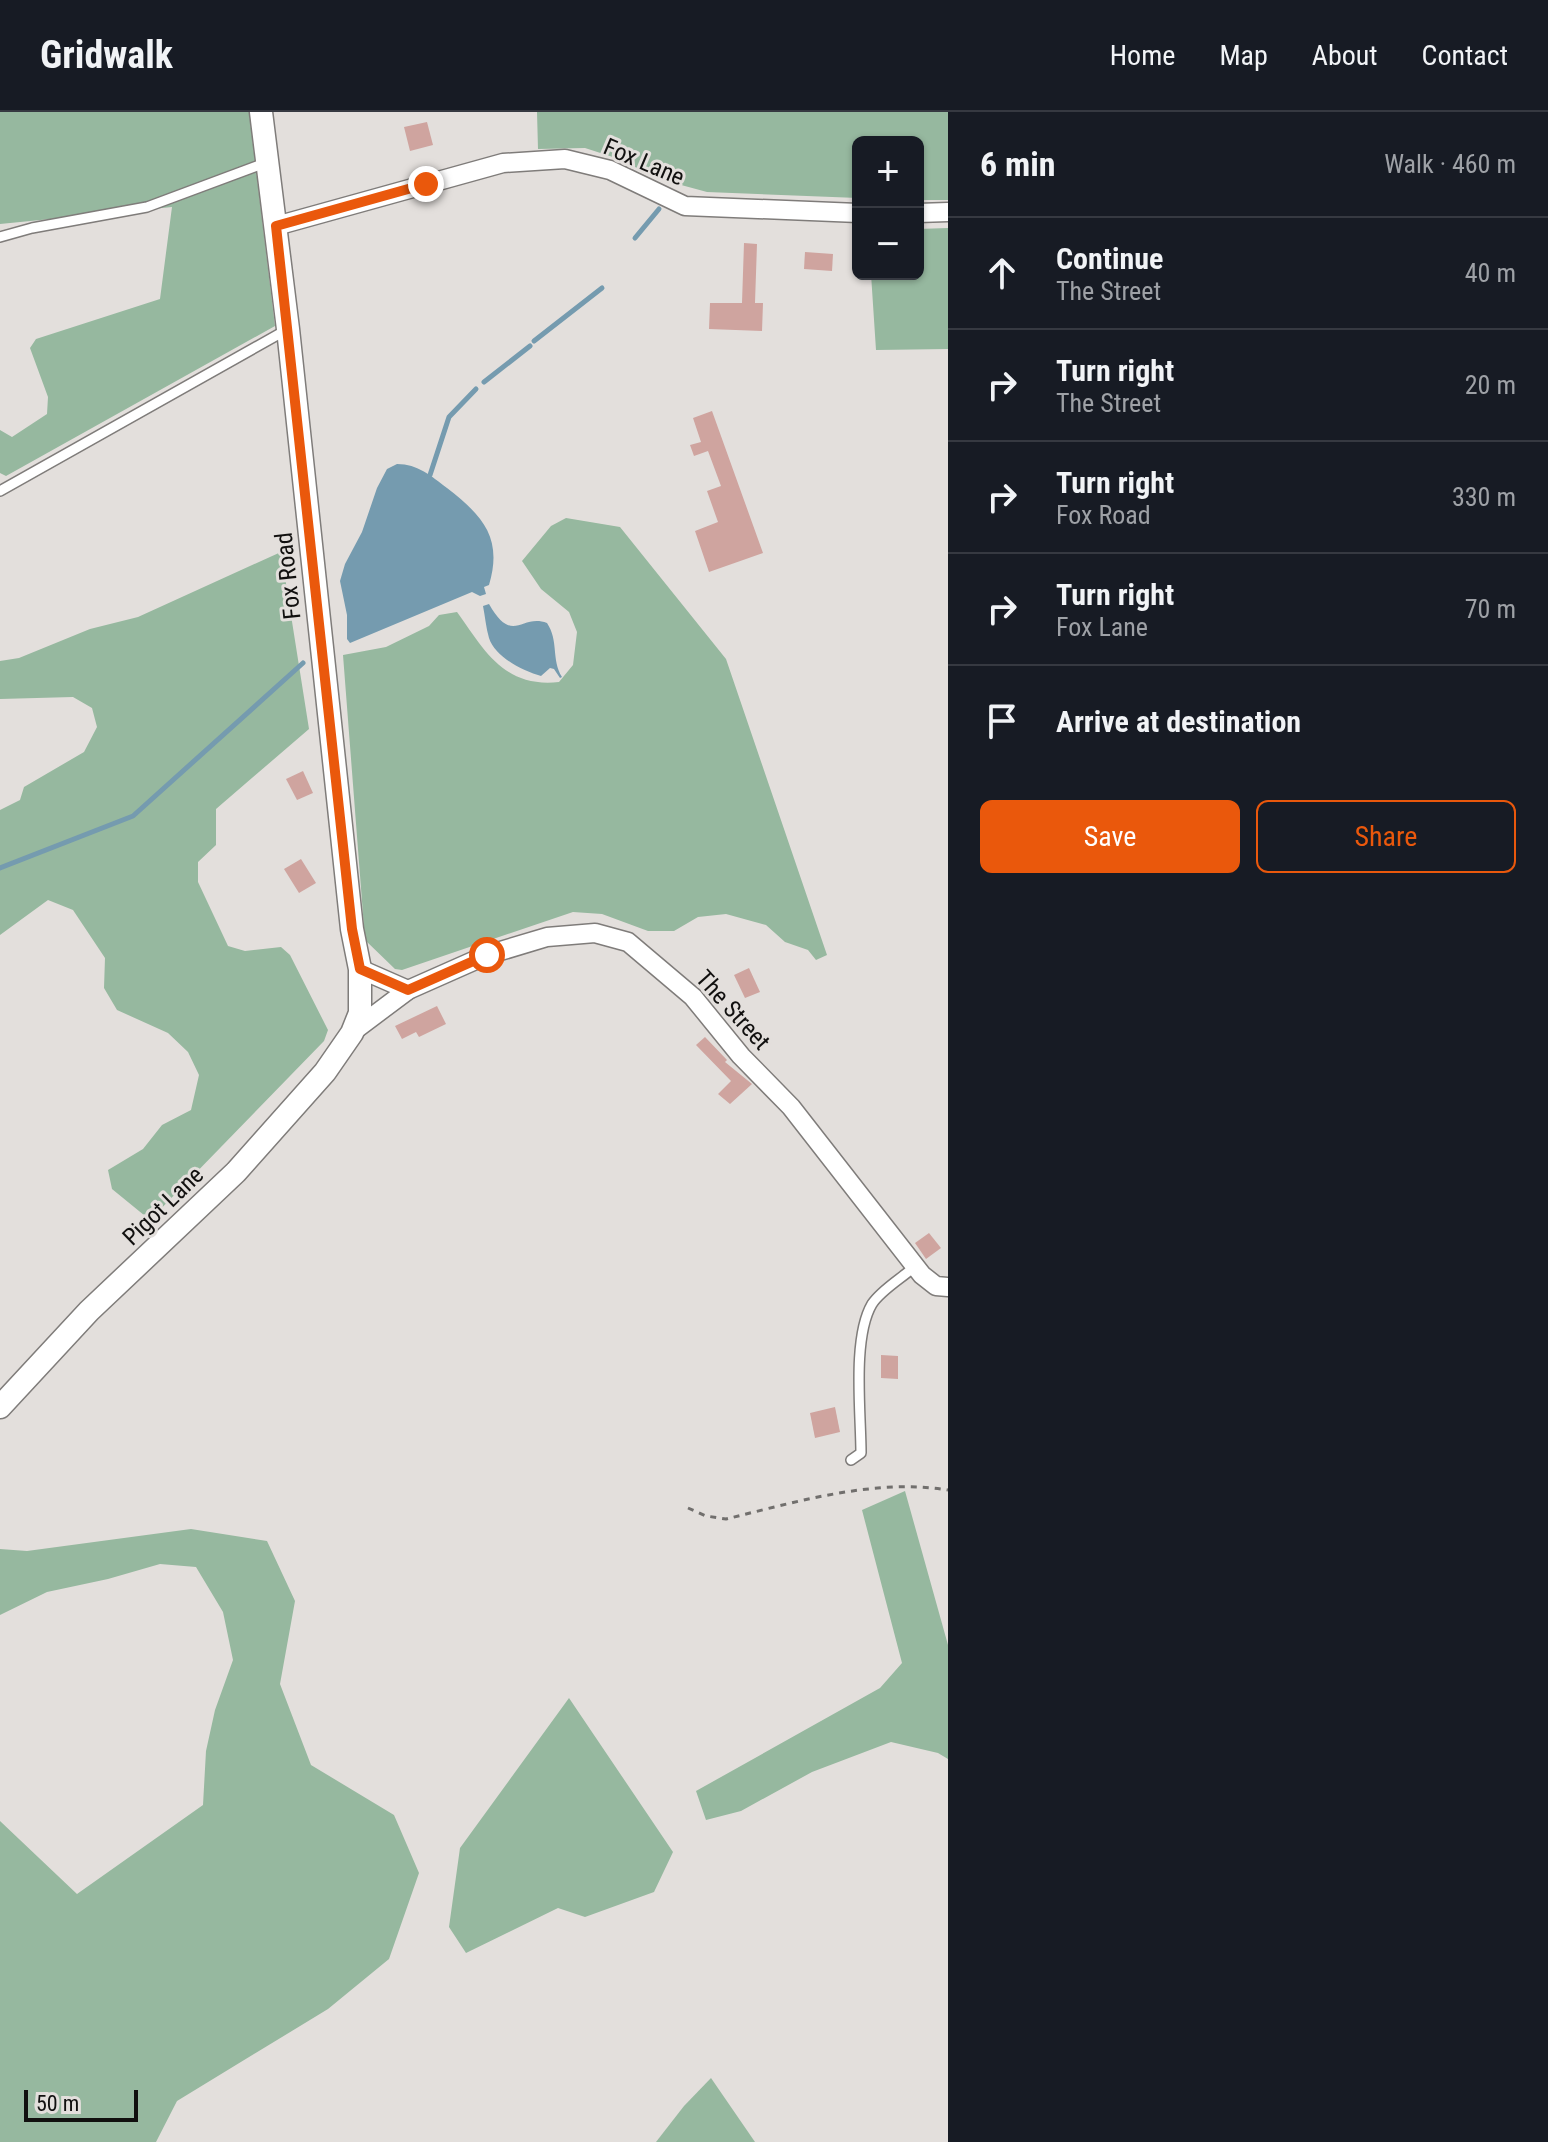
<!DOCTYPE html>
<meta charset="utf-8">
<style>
body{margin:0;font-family:"Roboto Condensed",sans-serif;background:#242831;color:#f1f3f6}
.controls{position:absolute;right:24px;top:24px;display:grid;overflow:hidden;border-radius:12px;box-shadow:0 2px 6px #0004}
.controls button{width:72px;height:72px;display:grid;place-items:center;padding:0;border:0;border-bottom:2px solid #363941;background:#171b24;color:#f1f3f6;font:40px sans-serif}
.scale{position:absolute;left:24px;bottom:20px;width:114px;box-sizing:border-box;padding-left:8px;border:4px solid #11100f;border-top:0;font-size:22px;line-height:28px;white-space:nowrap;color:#11100f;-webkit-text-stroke:6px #e3dfdc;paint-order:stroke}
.stop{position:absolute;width:24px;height:24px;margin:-18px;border:6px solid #ea580c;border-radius:50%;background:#fff}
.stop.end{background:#ea580c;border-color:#fff;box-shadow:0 2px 8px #0008}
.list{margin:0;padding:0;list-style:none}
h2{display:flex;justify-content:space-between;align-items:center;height:104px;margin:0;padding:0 32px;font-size:34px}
h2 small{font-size:26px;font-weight:400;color:#9ea1a6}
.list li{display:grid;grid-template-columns:52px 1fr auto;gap:24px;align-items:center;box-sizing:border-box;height:112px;padding:0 32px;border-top:2px solid #363941}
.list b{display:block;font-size:30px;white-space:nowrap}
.list p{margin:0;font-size:26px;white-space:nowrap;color:#9ea1a6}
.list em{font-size:26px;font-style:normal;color:#9ea1a6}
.actions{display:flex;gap:16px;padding:24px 32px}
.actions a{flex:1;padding:18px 0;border:2px solid #ea580c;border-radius:12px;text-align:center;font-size:28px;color:#ea580c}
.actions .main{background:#ea580c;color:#fff}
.icon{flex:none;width:44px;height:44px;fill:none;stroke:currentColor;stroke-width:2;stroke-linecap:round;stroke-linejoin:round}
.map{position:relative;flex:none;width:948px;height:2030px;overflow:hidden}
header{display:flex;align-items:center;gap:48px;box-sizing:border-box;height:112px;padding:0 40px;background:#171b24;border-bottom:2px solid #363941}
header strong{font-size:38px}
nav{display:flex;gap:44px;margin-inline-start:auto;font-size:28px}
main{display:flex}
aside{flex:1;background:#171b24}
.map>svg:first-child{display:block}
.forest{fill:#96b89f}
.water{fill:#759baf}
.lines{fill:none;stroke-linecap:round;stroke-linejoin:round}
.stream{stroke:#759baf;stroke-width:5}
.building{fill:#cfa49f}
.service-casing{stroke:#7f7c7a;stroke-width:12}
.minor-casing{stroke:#7f7c7a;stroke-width:21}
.tertiary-casing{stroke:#7f7c7a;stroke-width:25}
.path{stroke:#716f6d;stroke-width:3;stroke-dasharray:6 6;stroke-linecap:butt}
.service{stroke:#fff;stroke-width:9}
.minor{stroke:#fff;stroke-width:18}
.tertiary{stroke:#fff;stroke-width:22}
.route{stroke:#ea580c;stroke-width:10}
.labels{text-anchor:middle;stroke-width:6;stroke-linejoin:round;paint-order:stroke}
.street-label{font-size:24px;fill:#11100f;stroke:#e3dfdc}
</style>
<header>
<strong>Gridwalk</strong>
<nav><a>Home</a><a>Map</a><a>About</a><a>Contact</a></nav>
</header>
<main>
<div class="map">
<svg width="948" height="2030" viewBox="0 0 948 2030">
<rect width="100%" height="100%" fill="#e3dfdc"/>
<g class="forest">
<path d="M0 0H249L275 214 6 364 0 361V318L12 325 47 302 48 285 30 236 36 227 160 187 172 95 0 112Z"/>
<path d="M537 0H948V88H918V30H858V86L707 80 659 67 619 47 585 36 538 37Z"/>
<path d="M948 116V237L876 238 871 162H918V117Z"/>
<path d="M566 406 620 415 726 547 827 843 816 848 808 838 785 830 766 813 726 802 698 805 674 819H648L602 802 573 800 402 858 395 857 365 828 343 543 386 535 429 514 439 503 457 500C485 539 504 576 559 570L573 553 577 520 569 500 541 477 522 449 551 414Z"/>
<path d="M281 440 309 617 216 697V733L198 750V770L228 834 245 839 281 835 290 843 328 918 324 929 150 1108 112 1077 108 1058 143 1037 162 1013 191 998 199 963 188 940 168 921 117 898 104 876 105 846 73 798 48 788 0 823V698L20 688 24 675 84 640 97 615 92 596 73 585 0 587V549L19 546 90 517 138 505Z"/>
<path d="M905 1379 948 1533V1647L938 1641 891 1630 812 1660 741 1699 706 1708 696 1679 880 1576 902 1551 862 1398Z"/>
<path d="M191 1417 267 1429 295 1489 280 1572 311 1653 394 1703 419 1761 389 1847 328 1897 177 1989 156 2030H0V1709L77 1782 203 1693 206 1639 215 1598 233 1548 223 1500 196 1455 160 1452 108 1467 47 1480 0 1503V1437L27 1439Z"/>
<path d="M569 1586 673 1740 654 1780 585 1805 558 1796 466 1841 449 1815 460 1736Z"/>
<path d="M711 1966 755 2030H656L684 1994Z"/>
</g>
<g class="water">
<path d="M397 352C418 352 431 364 447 376 483 404 503 426 489 473L484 475 486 482 480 484 472 480 350 531 347 527V503L340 469 345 452 362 420 377 376 387 357Z"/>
<path d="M489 492C513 534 521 501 547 511 559 529 551 547 562 565L560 566 554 557 550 556 541 564C523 559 495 545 489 526 486 516 485 504 483 494Z"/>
</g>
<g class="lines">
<g class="stream">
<path d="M635 126 659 97"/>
<path d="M534 229 602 176"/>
<path d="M484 270 530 234"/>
<path d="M430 363 449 305 476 277"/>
<path d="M0 756 133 704 303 551"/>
</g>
</g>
<g class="building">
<path d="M427 10 433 33 410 39 404 15Z"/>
<path d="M744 131 757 132 755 191H763L762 219 709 217 710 191H742Z"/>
<path d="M805 140 833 142 832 159 804 157Z"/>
<path d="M712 299 763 441 709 460 695 419 718 410 707 379 721 374 708 339 694 344 690 333 701 330 693 306Z"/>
<path d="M303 659 313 681 297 688 286 667Z"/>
<path d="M301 747 316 771 299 781 284 757Z"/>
<path d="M749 856 760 880 745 886 734 863Z"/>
<path d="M437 894 446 912 419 925 416 920 402 927 395 914Z"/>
<path d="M705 925 727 948 725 950 752 972 730 992 718 982 731 969 696 933Z"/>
<path d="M929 1121 941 1136 926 1147 915 1131Z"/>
<path d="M881 1243 898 1244V1267L881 1266Z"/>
<path d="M835 1295 840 1320 815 1326 810 1301Z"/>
</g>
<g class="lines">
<g class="service-casing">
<g id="service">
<path d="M0 125 32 116 147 95 265 51"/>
<path d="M0 379 288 217"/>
<path d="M851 1348 861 1341C861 1301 852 1226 872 1192 881 1178 902 1166 914 1155"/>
</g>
</g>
<g class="minor-casing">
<g id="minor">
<path d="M918 101 948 100"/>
<path d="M276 114 503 51 565 47 610 58 685 94 858 101"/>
<path d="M360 857 408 878"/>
<path d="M352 920 408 878 487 843 547 825 595 821 628 830 693 885 741 944 791 995 922 1163 936 1174 948 1175"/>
</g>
</g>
<g class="tertiary-casing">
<path id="tertiary" d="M0 1295 89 1199 236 1060 325 960 352 921 360 901V857L352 817 288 217 261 0"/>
</g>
<path class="path" d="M688 1396 706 1404 726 1407C796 1390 875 1366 948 1378"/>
<use href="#service" class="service"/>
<use href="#minor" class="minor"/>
<use href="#tertiary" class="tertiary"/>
</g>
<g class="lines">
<path class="route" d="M426 72 276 114 352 817 360 857 408 878 487 843"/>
</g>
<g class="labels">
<g class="street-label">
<text transform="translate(644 50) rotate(23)" y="8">Fox Lane</text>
<text transform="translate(288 464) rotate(-96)" y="8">Fox Road</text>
<text transform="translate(733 898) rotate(48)" y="8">The Street</text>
<text transform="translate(163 1094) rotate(-44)" y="8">Pigot Lane</text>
</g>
</g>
</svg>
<div class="controls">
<button>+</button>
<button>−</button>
</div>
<div class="scale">50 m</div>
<div class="stop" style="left:487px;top:843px"></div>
<div class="stop end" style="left:426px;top:72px"></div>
</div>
<aside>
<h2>6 min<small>Walk · 460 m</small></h2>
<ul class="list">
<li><svg class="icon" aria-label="ahead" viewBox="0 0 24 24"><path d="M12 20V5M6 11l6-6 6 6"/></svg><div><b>Continue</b><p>The Street</p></div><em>40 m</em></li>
<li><svg class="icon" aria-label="right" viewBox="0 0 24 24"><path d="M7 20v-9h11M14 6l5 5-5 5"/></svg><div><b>Turn right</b><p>The Street</p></div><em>20 m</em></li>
<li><svg class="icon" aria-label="right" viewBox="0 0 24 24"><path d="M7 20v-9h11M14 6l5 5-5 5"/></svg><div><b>Turn right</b><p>Fox Road</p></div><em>330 m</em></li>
<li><svg class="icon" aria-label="right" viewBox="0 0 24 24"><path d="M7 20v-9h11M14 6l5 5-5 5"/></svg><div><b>Turn right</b><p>Fox Lane</p></div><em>70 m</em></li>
<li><svg class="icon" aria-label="arrive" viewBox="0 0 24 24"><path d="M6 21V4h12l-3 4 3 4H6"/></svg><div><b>Arrive at destination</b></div></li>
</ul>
<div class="actions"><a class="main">Save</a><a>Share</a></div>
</aside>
</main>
